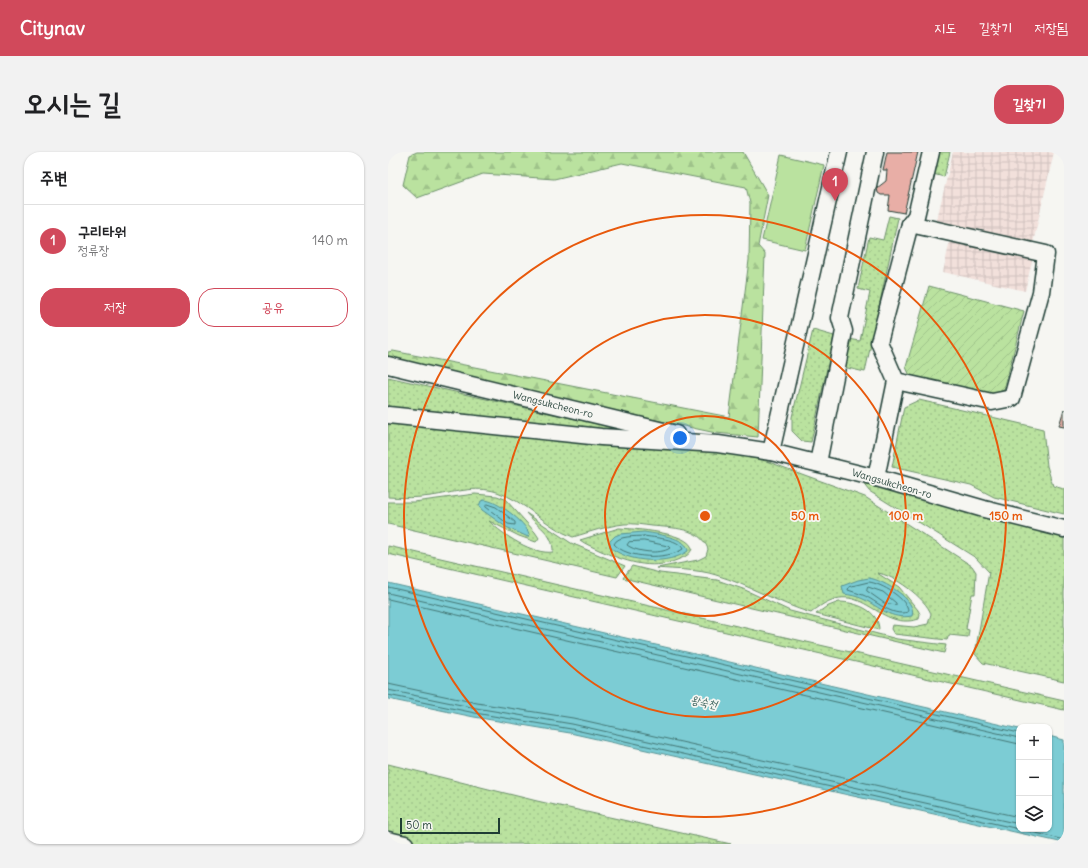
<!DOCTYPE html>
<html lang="ko">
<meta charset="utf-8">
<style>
body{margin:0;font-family:Delius,"Poor Story",sans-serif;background:#f2f2f2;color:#202124}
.controls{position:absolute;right:12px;bottom:12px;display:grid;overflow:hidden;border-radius:8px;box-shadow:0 1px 3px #0004}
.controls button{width:36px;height:36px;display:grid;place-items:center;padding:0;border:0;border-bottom:1px solid #e0e0e0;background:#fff;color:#202124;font:20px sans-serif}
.scale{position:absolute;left:12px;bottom:10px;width:100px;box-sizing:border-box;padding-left:4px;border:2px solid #1f3d34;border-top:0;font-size:11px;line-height:14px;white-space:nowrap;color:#1f3d34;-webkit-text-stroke:3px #f6f6f2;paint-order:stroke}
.you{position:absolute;left:292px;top:286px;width:14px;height:14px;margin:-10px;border:3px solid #fff;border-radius:50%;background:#1a73e8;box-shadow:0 0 0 6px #1a73e833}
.badge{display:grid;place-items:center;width:26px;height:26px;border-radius:50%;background:#d1495b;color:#fff;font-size:13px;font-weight:700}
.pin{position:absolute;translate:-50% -33px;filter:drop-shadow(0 1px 2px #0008)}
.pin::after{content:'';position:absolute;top:21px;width:14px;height:12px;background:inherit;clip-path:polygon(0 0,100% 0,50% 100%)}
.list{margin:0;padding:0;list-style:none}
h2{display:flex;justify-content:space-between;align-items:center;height:52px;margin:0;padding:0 16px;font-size:17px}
h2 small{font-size:13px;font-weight:400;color:#757577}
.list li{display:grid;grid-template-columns:26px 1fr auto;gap:12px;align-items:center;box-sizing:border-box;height:72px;padding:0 16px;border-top:1px solid #e0e0e0}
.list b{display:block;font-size:15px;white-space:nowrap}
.list p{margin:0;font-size:13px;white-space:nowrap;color:#757577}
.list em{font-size:13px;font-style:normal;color:#757577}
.actions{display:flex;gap:8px;padding:12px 16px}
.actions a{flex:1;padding:9px 0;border:1px solid #d1495b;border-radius:16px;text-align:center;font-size:14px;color:#d1495b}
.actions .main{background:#d1495b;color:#fff}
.icon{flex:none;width:22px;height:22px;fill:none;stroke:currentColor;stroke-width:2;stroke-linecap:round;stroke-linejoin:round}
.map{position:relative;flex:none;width:676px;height:692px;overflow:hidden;border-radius:16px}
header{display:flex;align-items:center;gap:24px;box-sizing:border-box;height:56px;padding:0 20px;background:#d1495b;color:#fff}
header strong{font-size:19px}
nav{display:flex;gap:22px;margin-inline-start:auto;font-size:14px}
.intro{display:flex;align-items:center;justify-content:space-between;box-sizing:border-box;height:96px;padding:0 24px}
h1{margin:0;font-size:28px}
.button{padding:10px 18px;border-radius:16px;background:#d1495b;color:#fff;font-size:14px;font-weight:700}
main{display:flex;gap:24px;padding:0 24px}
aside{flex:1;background:#fff;border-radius:16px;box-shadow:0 1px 3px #0004}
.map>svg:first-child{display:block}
.industrial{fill:url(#industrial-grid)}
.grass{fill:url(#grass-dots);stroke:#6c906a}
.forest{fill:url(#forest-firs);stroke:#6c906a}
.garden{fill:url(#garden-furrows);stroke:#6c906a}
.pitch{fill:#bae29f;stroke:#6c906a}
.water{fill:#7bccd4;stroke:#569394}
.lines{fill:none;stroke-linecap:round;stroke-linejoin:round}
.shore{stroke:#447674;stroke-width:1}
.building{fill:#e8aea6;stroke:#1f3d34}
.minor-casing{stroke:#1f3d34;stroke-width:19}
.minor{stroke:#f6f6f2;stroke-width:16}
.ring{fill:none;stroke:#e8590c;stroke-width:2}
.labels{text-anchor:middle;stroke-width:3.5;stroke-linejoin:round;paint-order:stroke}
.street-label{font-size:10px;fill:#1f3d34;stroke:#f6f6f2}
.water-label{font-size:11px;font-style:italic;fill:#315a54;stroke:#f6f6f2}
.centre{fill:#e8590c;stroke:#f6f6f2;stroke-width:2}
.ring-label{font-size:12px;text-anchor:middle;font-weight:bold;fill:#e8590c;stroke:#f6f6f2;stroke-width:3.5;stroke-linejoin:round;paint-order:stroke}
</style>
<header>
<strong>Citynav</strong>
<nav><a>지도</a><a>길찾기</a><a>저장됨</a></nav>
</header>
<div class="intro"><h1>오시는 길</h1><a class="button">길찾기</a></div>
<main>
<aside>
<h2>주변<small></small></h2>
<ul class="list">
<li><span class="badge">1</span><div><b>구리타워</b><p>정류장</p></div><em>140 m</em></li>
</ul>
<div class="actions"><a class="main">저장</a><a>공유</a></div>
</aside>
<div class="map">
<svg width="676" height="692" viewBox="0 0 676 692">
<defs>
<pattern id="industrial-grid" width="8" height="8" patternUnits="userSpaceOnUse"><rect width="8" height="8" fill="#f2e0db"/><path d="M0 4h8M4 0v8" fill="none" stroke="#cfc1bd"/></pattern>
<pattern id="grass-dots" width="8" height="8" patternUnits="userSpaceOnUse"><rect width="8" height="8" fill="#bae29f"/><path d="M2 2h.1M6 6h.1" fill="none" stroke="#9fc38a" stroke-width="1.8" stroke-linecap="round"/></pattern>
<pattern id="forest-firs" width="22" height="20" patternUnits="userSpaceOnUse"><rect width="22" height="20" fill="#bae29f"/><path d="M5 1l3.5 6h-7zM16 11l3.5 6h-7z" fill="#9fc38a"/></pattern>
<pattern id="garden-furrows" width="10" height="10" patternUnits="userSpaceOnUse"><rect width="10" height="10" fill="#bae29f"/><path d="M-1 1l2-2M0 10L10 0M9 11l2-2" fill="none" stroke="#9fc38a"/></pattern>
</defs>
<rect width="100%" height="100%" fill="#f6f6f2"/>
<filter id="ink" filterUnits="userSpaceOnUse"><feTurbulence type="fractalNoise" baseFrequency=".025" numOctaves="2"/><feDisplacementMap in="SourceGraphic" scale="8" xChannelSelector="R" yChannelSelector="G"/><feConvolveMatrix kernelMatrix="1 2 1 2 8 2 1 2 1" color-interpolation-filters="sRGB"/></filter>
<g filter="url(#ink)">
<path class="industrial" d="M565 0H666L644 95 647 96 637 139 555 120 565 75 548 71Z"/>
<g class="grass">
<path d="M550 0H562L556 25 545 22Z"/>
<path d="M501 64 510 66 477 220 455 215 461 187 472 189 482 140 470 137 481 85 495 88Z"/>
<path d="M425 178 446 184 423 290 414 289 404 279V265Z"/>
<path d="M0 225 245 280 0 257Z"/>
<path d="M531 248 655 277 659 314 665 334 676 337V362L606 345 583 333 504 315 516 255Z"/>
<path d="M0 267 319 298 360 305 378 309 477 345 584 414 588 420 587 442H584L578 477 581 478 580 485 561 483 559 488 506 482 503 477 504 473 526 475 540 472 543 462C538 446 504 422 489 421L511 435 530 458 532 462 531 467C487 481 473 418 423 461 390 451 361 433 328 423 310 417 288 418 269 416L310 408 318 404 320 397C312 375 284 376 264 374 255 373 246 371 236 372 219 374 202 380 185 385 158 375 137 349 109 340 87 333 65 341 43 344 29 346 14 346 0 345Z"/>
<path d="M474 330 676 383V529L595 511 587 502 601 420 588 406 481 339Z"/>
<path d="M87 342 109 344 117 347 147 380 151 386 148 390 131 384 101 369C115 383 145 403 165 400 166 381 148 373 138 361L183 391 237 414 229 425 0 372V350H26Z"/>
<path d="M231 376C245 377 302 380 304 397 301 404 296 405 289 408 263 419 236 409 211 398 205 395 197 392 192 388Z"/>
<path d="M0 394 676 549V558L0 402Z"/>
<path d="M244 414 272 421 329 428 355 437 402 459 509 487 558 493 556 501 235 426Z"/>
<path d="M451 450C467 450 491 458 491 478L428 462 438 455Z"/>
<path d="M0 612 149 649 343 692H31L0 685Z"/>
</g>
<path class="forest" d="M29 0H355L380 43 370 94 377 102 370 285 328 281 184 250 0 207V200L5 199 341 265 361 108 362 51 358 35 234 11 166 27 95 22 29 46 15 33 22 3Z"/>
<path class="garden" d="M541 134 636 159 616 238 603 243 522 224 518 215Z"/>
<path class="pitch" d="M393 3 436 13 417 98 374 88Z"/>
<g class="water">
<path d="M96 348C108 348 138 370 141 382L140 385 118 375 94 358 91 354 93 349Z"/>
<path d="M256 380C266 382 300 385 300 399 281 413 240 411 222 395V389L227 384 232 382Z"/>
<path d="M481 426C495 428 530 448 524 464 502 468 492 455 475 447 469 444 462 443 456 442L454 434 470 428Z"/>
<path d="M0 431 631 577V677H661V584L676 588V691L182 581 86 565 0 547Z"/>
</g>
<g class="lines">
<g class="shore">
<path d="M99 352 108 355 127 370V373L120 372 98 355Z"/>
<path d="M256 384C266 386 290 386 295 397 279 408 239 407 226 392 230 383 247 385 256 384Z"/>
<path d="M256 389 280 394 282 396C272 403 248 400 239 393L241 390Z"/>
<path d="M481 430C493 431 520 447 520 460 503 465 489 449 475 443 470 441 465 440 460 438L461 435Z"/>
<path d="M0 435 631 581"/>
<path d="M480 435 495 440 508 451V453L496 451 479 439Z"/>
<path d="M0 441 631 586"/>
<path d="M0 447 631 592"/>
<path d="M0 532 89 551 185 566 631 665"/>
<path d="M0 538 88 556 184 572 631 672"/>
<path d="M0 543 87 561 183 577 631 677"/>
<path d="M632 677 676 688"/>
</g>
</g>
<g class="building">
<path d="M499 0H530L516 61 500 58 502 43H493L490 41 489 36 498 29 499 18H495Z"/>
<path d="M676 257V275L671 274Z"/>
</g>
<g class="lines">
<g class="minor-casing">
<g id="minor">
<path d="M522 72 528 64 543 0"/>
<path d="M0 213 288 282"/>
<path d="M0 263 213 285 330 292 383 300 492 327 596 357 676 377"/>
<path d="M383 300 451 0"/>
<path d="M430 311 456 179 452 166 487 0"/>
<path d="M488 326 508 229 604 250 624 246 653 140 658 102 522 72 491 190 508 229"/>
<path d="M0 688 17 692"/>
</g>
</g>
<use href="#minor" class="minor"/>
</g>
</g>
<g class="ring">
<circle cx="317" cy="364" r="100"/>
<circle cx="317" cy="364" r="201"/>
<circle cx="317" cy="364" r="301"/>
</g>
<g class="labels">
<g class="street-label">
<text transform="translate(165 252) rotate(14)" y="4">Wangsukcheon-ro</text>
<text transform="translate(504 331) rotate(16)" y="4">Wangsukcheon-ro</text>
</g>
<g class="water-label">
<text transform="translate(316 550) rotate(12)" y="4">왕숙천</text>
</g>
</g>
<circle cx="317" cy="364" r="6" class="centre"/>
<g class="ring-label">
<text x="417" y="368">50 m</text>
<text x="518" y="368">100 m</text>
<text x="618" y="368">150 m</text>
</g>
</svg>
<div class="controls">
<button>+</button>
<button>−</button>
<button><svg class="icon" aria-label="layers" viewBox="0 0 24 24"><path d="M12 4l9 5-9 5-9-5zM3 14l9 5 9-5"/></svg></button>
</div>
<div class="scale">50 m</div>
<div class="you"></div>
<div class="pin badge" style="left:447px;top:49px">1</div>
</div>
</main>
